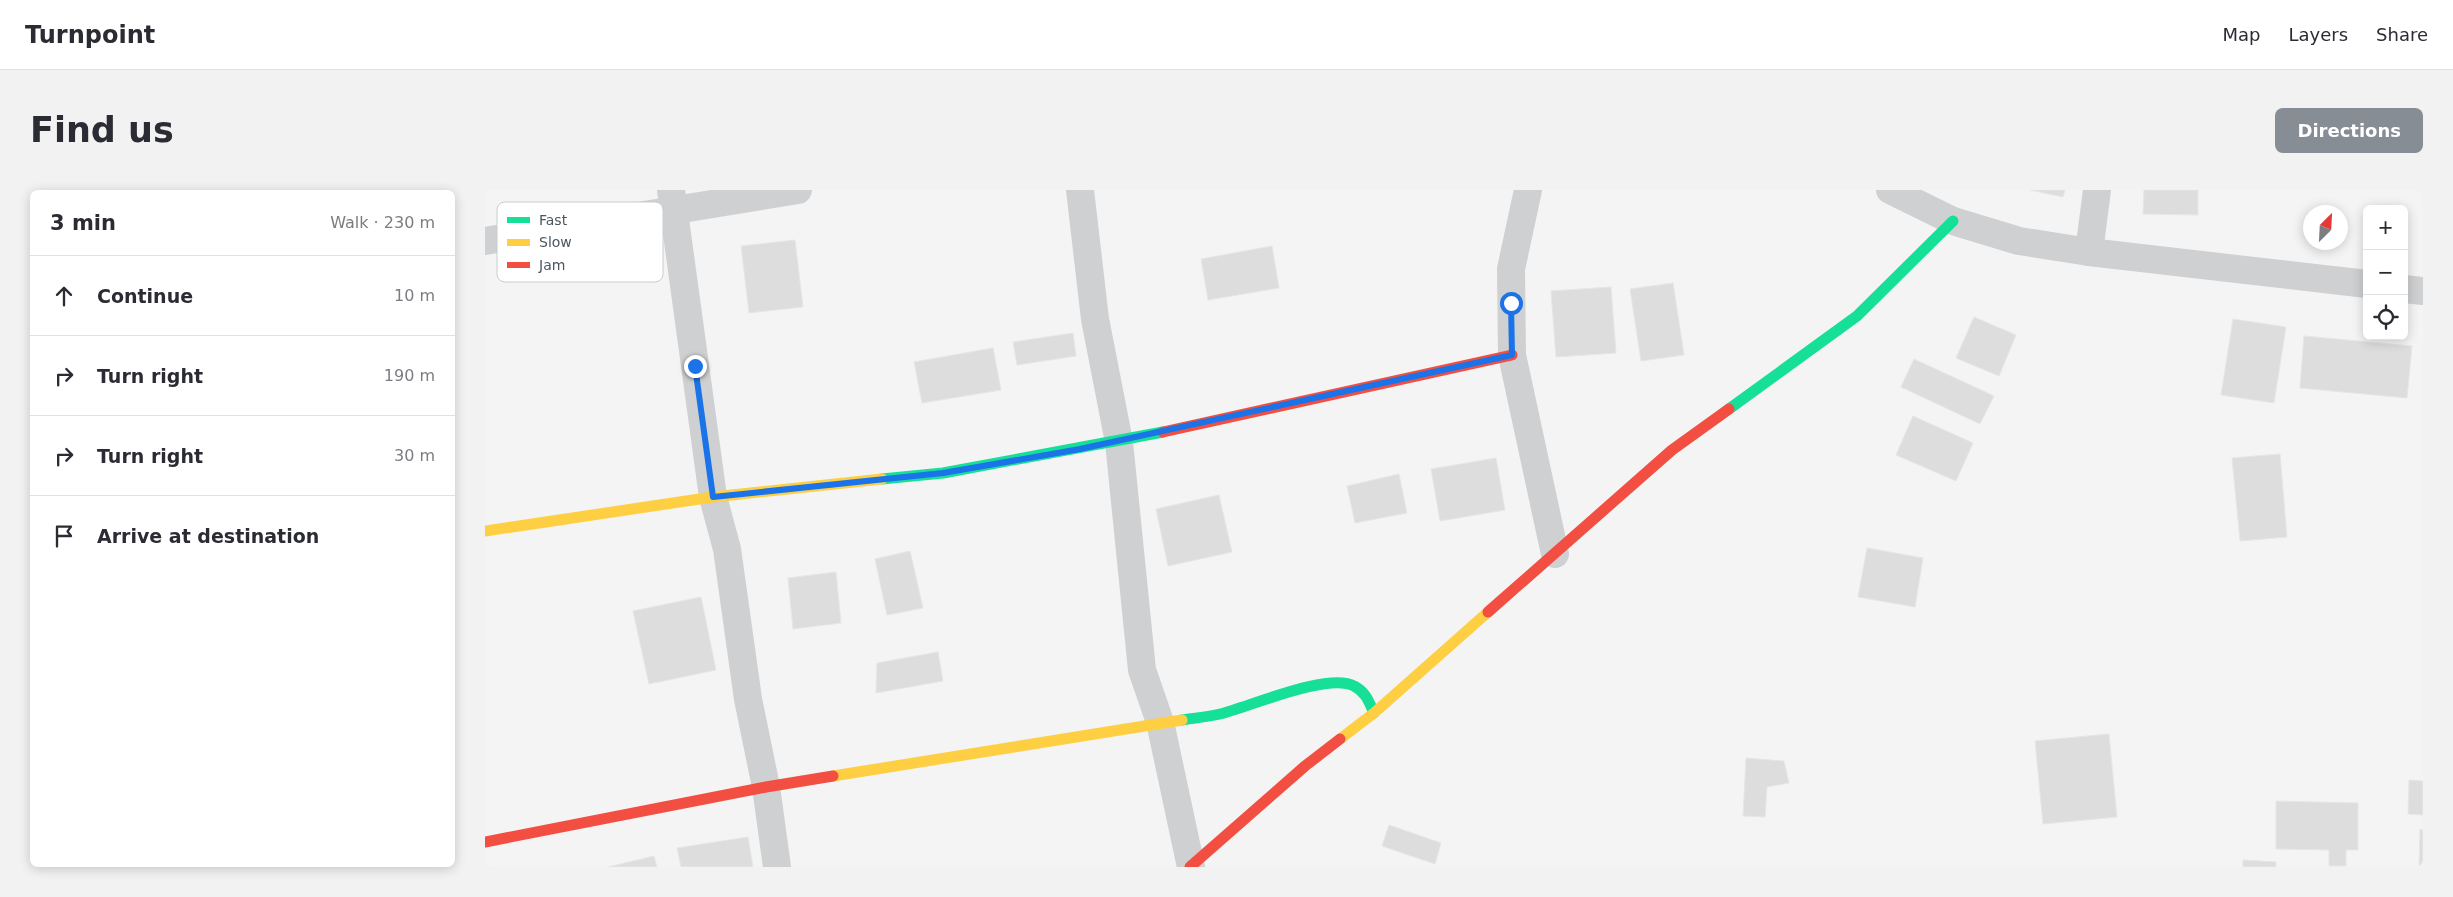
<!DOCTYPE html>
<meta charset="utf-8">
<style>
body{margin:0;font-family:"DejaVu Sans",sans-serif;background:#f2f2f3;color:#2b2b33}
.controls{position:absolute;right:15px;top:15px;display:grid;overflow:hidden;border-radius:8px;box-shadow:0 2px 12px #0003}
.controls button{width:45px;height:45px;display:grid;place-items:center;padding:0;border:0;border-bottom:1px solid #e1e1e2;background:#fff;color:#2b2b33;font:25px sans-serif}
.compass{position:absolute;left:1818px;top:15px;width:45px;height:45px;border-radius:50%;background:#fff;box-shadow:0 2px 12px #0003;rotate:24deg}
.stop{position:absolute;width:15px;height:15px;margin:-11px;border:4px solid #1a73e8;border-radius:50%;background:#fff}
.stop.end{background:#1a73e8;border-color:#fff;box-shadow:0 1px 5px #0008}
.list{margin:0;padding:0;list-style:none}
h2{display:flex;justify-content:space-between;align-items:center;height:65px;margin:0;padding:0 20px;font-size:21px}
h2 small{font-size:16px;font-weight:400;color:#7c7c81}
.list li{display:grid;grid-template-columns:32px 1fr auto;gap:15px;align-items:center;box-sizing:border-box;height:80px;padding:0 20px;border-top:1px solid #e1e1e2}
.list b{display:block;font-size:19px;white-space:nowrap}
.list em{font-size:16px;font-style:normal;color:#7c7c81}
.icon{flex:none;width:28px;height:28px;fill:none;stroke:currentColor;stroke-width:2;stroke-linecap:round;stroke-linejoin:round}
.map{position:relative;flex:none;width:1938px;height:677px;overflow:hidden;border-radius:8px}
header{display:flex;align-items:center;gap:30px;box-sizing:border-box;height:70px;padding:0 25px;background:#fff;border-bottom:1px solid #e1e1e2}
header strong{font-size:24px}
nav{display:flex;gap:28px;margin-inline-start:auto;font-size:18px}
.intro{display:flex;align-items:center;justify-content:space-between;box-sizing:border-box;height:120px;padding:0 30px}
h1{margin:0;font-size:35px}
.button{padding:12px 22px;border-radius:8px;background:#868d94;color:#fff;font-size:18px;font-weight:700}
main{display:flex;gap:30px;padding:0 30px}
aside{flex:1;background:#fff;border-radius:8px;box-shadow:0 2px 12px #0003}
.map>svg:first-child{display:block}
.building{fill:#ddddde;stroke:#e5e6e7}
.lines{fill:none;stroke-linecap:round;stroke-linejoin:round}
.street{stroke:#ced0d2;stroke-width:28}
.fast{stroke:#16e098;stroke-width:11}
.slow{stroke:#ffcf43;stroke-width:11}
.jam{stroke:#f24e42;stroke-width:11}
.route{stroke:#1a73e8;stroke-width:6}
.key{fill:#fff;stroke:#c9ccd0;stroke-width:1}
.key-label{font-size:14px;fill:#4a5661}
</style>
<header>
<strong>Turnpoint</strong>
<nav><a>Map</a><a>Layers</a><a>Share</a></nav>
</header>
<div class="intro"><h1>Find us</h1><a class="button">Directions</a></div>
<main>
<aside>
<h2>3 min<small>Walk · 230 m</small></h2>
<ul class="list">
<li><svg class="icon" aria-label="ahead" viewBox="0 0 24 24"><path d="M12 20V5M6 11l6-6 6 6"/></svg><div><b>Continue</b></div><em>10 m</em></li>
<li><svg class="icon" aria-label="right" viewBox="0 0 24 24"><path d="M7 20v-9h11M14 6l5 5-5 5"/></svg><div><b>Turn right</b></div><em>190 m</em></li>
<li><svg class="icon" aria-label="right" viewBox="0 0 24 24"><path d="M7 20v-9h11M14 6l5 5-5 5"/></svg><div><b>Turn right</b></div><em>30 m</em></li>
<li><svg class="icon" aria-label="arrive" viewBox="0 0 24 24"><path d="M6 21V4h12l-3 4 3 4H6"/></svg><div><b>Arrive at destination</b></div></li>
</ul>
</aside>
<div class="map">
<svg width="1938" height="677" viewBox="0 0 1938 677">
<rect width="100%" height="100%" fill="#f4f4f4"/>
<g class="building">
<path d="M1545 0H1580L1578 7Z"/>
<path d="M1659 0H1713V25L1658 24Z"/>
<path d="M310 50 318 117 264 123 256 56Z"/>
<path d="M787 56 794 98 723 110 716 69Z"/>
<path d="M1188 93 1199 165 1156 171 1145 99Z"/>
<path d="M1126 97 1131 163 1071 167 1066 101Z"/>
<path d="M1489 127 1531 145 1514 186 1471 168Z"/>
<path d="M1748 129 1801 137 1789 213 1736 205Z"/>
<path d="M588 143 591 166 532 175 528 152Z"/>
<path d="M1819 146 1927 156 1922 208 1815 198Z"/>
<path d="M508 158 516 200 437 213 429 172Z"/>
<path d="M1429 169 1509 206 1495 234 1416 197Z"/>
<path d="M1428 226 1488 253 1471 291 1411 265Z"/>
<path d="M1795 264 1802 347 1755 351 1747 268Z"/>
<path d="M1011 268 1020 320 955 331 946 279Z"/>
<path d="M914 284 922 323 870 333 862 296Z"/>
<path d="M734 305 747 362 683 376 671 319Z"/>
<path d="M1382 358 1438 368 1430 417 1373 407Z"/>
<path d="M425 361 438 418 402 425 390 369Z"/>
<path d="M351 382 356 433 308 439 303 388Z"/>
<path d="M216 407 231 480 164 494 148 421Z"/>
<path d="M453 462 458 491 391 503 392 473Z"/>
<path d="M1624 544 1632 627 1558 634 1550 551Z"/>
<path d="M1261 568 1299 571 1304 593 1282 597 1280 627 1258 626Z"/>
<path d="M1924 590 1938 591V625L1923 624Z"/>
<path d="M1791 611 1873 613V660H1861V676H1844V660L1791 659Z"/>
<path d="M904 635 956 653 950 674 897 656Z"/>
<path d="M1935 639 1938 640V677H1934Z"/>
<path d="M263 647 268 677H196L192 658Z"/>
<path d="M169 666 172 677H123Z"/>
<path d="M1758 670 1791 672V677H1758Z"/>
</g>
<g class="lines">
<g class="street">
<path d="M186 0 228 307 242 359 263 509 281 597 292 677"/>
<path d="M595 0 610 129 634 252 657 480 675 532 706 677"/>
<path d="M1043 0 1026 79 1027 165 1070 364"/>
<path d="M1405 0 1468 31 1534 51 1604 62 1882 94"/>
<path d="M0 51 313 0"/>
<path d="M1604 62 1612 0"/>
<path d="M1919 99 1938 101"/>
</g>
<g class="fast">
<path d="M1244 219 1372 126 1468 31"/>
<path d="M397 289 458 283 678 242"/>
<path d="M697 530C709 528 722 527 735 524 764 517 843 482 869 496 881 502 884 512 889 523"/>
</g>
<g class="slow">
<path d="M0 341 228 307 397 289"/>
<path d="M855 549 889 523 1003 422"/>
<path d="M348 586 697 530"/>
</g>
<g class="jam">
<path d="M678 242 1027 165"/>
<path d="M1003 422 1187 260 1244 219"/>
<path d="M0 652 281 597 348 586"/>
<path d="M705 677 820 576 855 549"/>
</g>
</g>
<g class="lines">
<path class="route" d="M210 176 228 307 458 283 595 259 1027 165 1026 113"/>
</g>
<rect x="12" y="12" width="166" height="80" rx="8" class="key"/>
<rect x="22" y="27" width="23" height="6" fill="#16e098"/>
<rect x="22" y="49" width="23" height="7" fill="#ffcf43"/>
<rect x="22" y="72" width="23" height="6" fill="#f24e42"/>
<g class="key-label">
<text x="54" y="35">Fast</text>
<text x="54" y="57">Slow</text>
<text x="54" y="80">Jam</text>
</g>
</svg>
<div class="controls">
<button>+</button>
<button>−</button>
<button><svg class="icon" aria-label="locate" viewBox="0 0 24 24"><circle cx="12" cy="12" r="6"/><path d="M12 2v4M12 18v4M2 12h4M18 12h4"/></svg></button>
</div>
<svg class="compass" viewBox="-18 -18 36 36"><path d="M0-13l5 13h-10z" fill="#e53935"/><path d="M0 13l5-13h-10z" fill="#7c7c81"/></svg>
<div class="stop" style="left:1026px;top:113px"></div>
<div class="stop end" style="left:210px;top:176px"></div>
</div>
</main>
